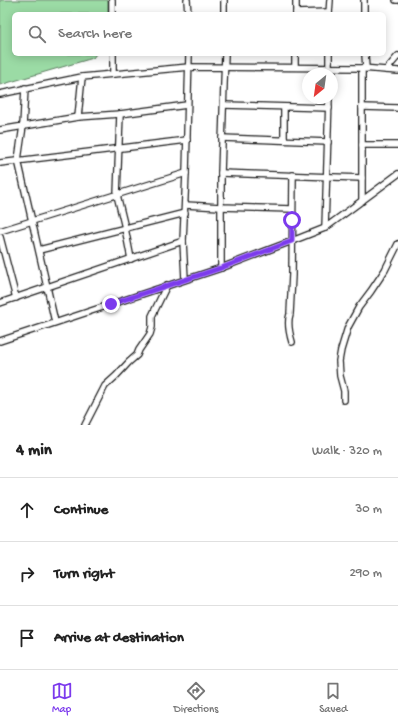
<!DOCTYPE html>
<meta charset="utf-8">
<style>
body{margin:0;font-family:"Gochi Hand",sans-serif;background:#f2f2f2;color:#222}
.compass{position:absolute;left:302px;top:68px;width:36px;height:36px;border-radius:50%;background:#fff;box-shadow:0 2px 10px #0003;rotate:209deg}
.stop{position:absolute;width:12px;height:12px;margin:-9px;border:3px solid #7c3aed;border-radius:50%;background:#fff}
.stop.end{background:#7c3aed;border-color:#fff;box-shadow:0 1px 4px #0008}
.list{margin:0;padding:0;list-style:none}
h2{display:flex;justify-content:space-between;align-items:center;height:52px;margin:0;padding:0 16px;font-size:17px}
h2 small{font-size:13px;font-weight:400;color:#767676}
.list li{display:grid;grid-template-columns:26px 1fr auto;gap:12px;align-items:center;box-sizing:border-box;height:64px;padding:0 16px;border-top:1px solid #e0e0e0}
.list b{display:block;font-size:15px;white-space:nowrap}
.list em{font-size:13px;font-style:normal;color:#767676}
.icon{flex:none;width:22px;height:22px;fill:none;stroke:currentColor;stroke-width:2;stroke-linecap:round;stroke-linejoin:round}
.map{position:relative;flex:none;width:398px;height:425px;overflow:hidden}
.search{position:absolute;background:#fff;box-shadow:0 2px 10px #0003;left:12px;right:12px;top:12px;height:44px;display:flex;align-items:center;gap:10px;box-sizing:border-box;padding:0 14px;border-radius:6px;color:#767676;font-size:15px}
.sheet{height:244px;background:#fff}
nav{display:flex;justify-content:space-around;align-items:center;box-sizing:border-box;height:56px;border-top:1px solid #e0e0e0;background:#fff;font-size:11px;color:#767676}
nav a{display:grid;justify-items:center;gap:2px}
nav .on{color:#7c3aed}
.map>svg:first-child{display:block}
.green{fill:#9bdba5;stroke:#5c7c60}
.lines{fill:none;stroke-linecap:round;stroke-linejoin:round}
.minor-casing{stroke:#1c1c1c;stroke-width:8}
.minor{stroke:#fff;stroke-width:5.5}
.route{stroke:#7c3aed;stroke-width:5}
</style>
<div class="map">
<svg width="398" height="425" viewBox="0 0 398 425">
<rect width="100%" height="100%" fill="#fff"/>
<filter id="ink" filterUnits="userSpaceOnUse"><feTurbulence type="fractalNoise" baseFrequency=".025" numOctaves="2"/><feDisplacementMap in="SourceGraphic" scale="8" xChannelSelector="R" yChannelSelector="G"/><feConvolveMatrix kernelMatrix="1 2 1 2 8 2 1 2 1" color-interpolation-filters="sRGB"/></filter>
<g filter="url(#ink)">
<path class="green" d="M0 0H108V14H14V54H96L93 58 0 85Z"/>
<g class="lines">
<g class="minor-casing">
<g id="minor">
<path d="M112 0V14"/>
<path d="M187 0 188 14"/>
<path d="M224 0V14"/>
<path d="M364 0V14"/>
<path d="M396 0H398"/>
<path d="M296 13 329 12"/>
<path d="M296 14V0"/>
<path d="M329 14 330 0"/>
<path d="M113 54V73"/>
<path d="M365 54 366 69"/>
<path d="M295 67V54"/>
<path d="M386 70 398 56"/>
<path d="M329 74V54"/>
<path d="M25 88 23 126 18 160 55 322"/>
<path d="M0 94 82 77 189 67 362 68 398 71"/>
<path d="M224 105 329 108"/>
<path d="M362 107 398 108"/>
<path d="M120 114 117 195 125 228 131 259"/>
<path d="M78 117 82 77"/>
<path d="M0 130 78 117 120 114 187 105"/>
<path d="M222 138 328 142"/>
<path d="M284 140V107"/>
<path d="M362 145H398"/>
<path d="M0 163 187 140"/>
<path d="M221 173 362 178"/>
<path d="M362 201V68"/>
<path d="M185 205 221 207 292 209"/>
<path d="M325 228 329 98"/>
<path d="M0 231 186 173"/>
<path d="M0 237 16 298"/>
<path d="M39 250 185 213"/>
<path d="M221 268V173L225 54"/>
<path d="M185 279 183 241 186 173 189 54"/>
<path d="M0 303 183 241"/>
<path d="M0 341 221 268 292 241 325 228 398 174"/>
<path d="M292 342C289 332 287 323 290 314L292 275 293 175"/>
<path d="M344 400V391L340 376 339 361 341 350 348 327 359 307 371 291 385 270 398 244"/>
<path d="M85 425 105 386 116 376 129 362 137 355 139 350 150 334 152 327V316L167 285"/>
</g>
</g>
<use href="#minor" class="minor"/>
</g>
</g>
<g class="lines" filter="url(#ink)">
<path class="route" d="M111 304 221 268 292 241V220"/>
</g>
</svg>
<svg class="compass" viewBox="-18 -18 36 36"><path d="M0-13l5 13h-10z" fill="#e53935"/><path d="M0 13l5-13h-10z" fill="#767676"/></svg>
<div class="stop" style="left:292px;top:220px"></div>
<div class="stop end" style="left:111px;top:304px"></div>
<div class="search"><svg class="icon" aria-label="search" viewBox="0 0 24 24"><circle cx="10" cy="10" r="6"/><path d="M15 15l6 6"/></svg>Search here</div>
</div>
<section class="sheet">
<h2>4 min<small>Walk · 320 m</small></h2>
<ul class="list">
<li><svg class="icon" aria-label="ahead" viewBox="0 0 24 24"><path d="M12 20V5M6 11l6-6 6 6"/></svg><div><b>Continue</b></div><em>30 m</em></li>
<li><svg class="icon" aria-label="right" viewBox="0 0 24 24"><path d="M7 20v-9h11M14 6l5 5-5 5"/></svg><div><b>Turn right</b></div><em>290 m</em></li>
<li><svg class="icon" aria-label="arrive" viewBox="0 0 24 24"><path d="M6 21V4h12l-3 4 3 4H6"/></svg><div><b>Arrive at destination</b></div></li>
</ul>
</section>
<nav>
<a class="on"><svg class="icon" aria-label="map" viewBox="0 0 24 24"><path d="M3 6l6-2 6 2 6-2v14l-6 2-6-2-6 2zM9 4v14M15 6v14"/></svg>Map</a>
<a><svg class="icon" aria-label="directions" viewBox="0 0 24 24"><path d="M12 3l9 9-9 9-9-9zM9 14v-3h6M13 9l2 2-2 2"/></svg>Directions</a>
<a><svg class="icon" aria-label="saved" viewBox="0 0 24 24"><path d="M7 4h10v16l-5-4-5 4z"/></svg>Saved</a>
</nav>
